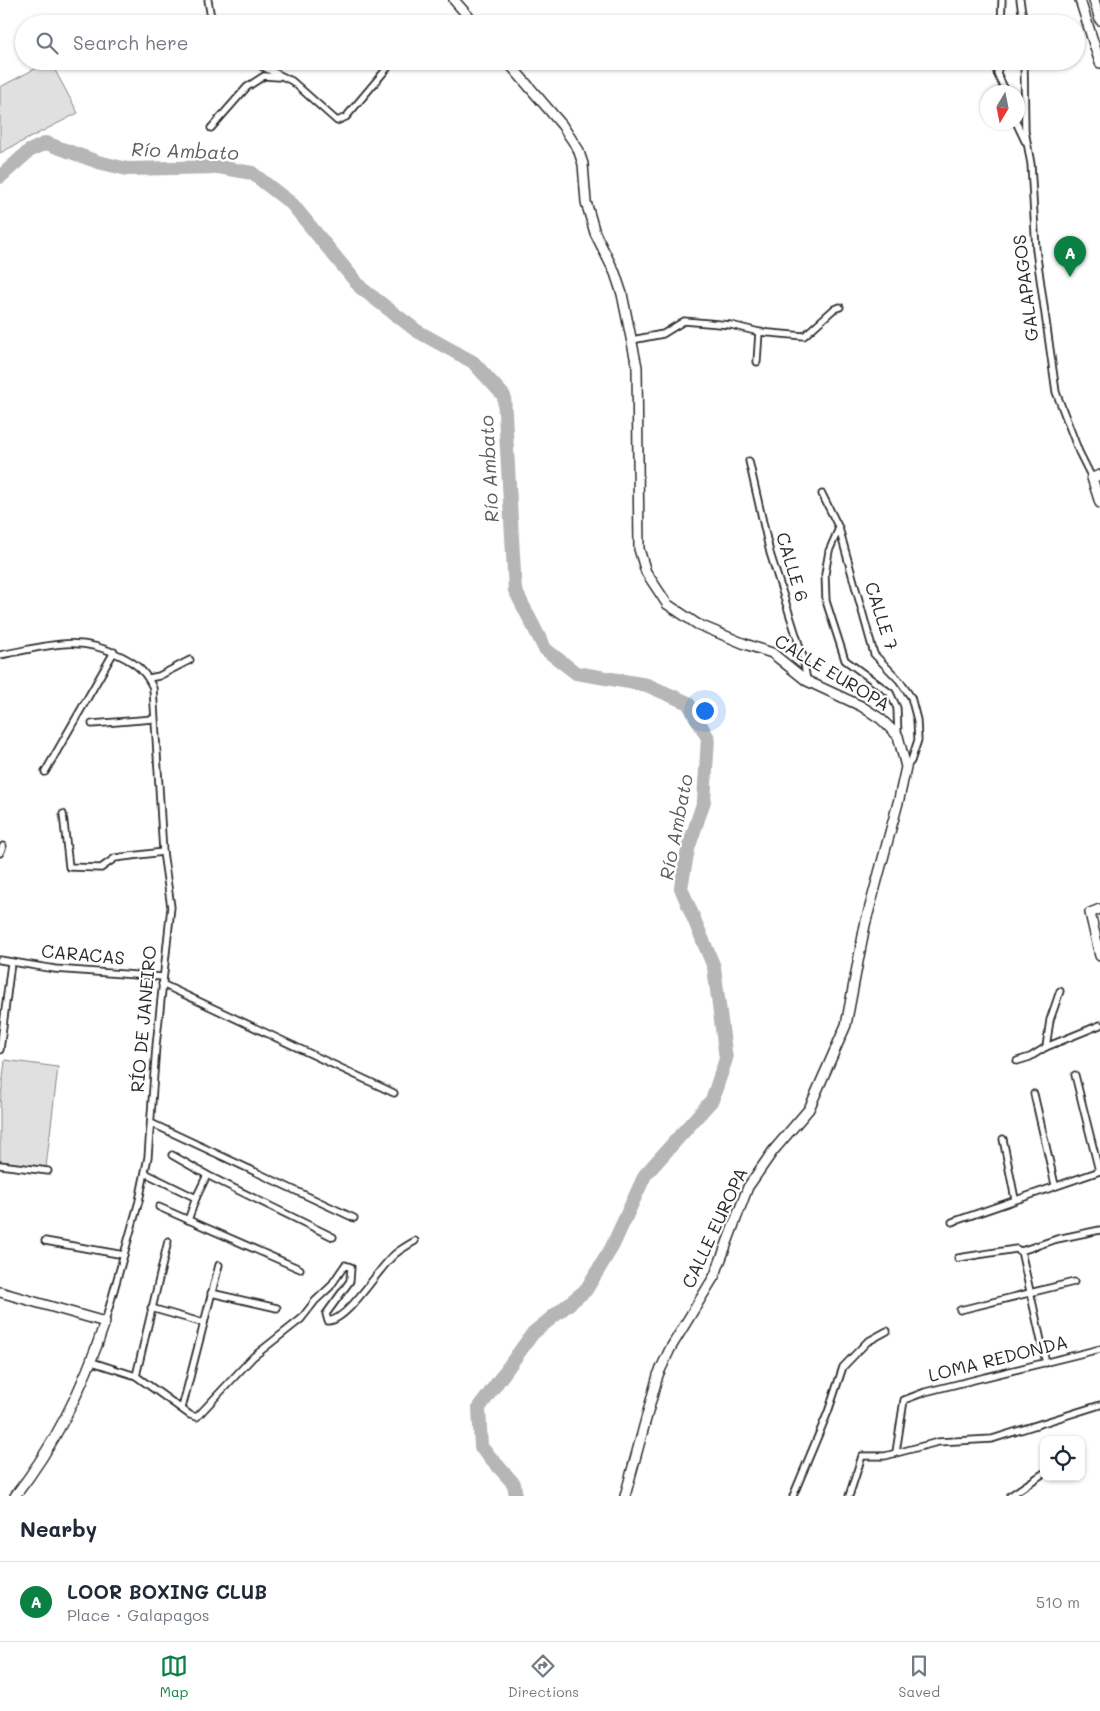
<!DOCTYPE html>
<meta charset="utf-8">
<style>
body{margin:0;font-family:Mali,sans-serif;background:#f6f6f7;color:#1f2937}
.controls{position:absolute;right:15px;bottom:15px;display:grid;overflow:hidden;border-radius:10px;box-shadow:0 1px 4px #0004}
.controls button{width:45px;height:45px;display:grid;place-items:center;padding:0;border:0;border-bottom:1px solid #e0e1e3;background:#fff;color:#1f2937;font:25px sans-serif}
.compass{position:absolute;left:980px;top:85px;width:45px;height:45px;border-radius:50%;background:#fff;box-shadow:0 1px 4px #0004;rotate:190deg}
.you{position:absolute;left:704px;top:710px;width:18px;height:18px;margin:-12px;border:4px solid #fff;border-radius:50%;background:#1a73e8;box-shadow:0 0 0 8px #1a73e833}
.badge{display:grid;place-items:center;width:32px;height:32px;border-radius:50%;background:#0b8043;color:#fff;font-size:16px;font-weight:700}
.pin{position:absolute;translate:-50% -41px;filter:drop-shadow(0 1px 2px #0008)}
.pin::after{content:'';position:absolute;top:26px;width:18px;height:15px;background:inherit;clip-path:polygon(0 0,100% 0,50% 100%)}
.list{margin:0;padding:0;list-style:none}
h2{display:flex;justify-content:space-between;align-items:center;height:65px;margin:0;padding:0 20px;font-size:21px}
h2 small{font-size:16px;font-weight:400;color:#747a83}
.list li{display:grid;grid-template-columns:32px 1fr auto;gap:15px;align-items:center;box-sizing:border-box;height:80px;padding:0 20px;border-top:1px solid #e0e1e3}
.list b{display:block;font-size:19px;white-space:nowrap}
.list p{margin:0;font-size:16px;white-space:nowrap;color:#747a83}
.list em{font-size:16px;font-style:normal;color:#747a83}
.icon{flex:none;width:28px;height:28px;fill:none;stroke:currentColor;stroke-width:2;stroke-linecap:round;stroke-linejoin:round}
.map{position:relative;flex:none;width:1100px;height:1496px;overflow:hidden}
.search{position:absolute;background:#fff;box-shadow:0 1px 4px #0004;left:15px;right:15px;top:15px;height:55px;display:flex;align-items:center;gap:12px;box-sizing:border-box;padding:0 18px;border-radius:28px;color:#747a83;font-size:19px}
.sheet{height:145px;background:#fff}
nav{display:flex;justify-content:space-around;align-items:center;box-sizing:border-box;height:70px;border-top:1px solid #e0e1e3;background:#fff;font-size:14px;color:#747a83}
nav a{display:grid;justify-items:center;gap:2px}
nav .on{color:#0b8043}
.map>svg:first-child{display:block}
.green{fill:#e0e0e0;stroke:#868686}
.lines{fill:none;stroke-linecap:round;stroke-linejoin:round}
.river{stroke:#b6b6b6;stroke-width:14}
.street-casing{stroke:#2b2b2b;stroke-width:9}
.secondary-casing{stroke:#2b2b2b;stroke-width:12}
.primary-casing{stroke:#2b2b2b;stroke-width:12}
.street{stroke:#fff;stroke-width:5.5}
.secondary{stroke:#fff;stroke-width:9}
.primary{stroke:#fff;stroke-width:9}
.labels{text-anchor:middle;stroke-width:4.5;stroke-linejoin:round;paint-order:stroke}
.street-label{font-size:18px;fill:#2b2b2b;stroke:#fff}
.water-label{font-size:19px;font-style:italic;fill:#5c5c5c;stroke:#fff}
</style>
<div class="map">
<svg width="1100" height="1496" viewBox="0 0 1100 1496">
<rect width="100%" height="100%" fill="#fff"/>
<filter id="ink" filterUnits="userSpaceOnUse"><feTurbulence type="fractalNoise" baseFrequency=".02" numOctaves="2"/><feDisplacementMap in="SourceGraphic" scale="10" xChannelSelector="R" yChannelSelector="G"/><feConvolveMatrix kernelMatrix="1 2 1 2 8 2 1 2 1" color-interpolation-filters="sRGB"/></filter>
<g filter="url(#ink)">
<g class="green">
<path d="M50 61 78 113 0 153V87Z"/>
<path d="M5 1060 58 1067 46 1167 0 1161V1105Z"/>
</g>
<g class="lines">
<path class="river" d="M0 177 29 151 46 143 98 162 127 169 219 167 252 173 292 204 361 288 417 331 473 362 504 396 515 590 545 649 576 673 647 685 688 703 708 738 704 801 688 849 681 888 714 967 726 1059 712 1100 645 1175 612 1247 586 1290 533 1333 479 1408 481 1447 514 1484 516 1496"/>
<g class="street-casing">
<g id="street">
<path d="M208 0 212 24"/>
<path d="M1020 0 1024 24"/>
<path d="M1001 24 1002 0"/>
<path d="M255 61 261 66 292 81 337 121 346 117 389 66 397 61"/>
<path d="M1024 61 1025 131 1031 164 1036 250 1056 392 1079 452 1092 478"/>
<path d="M1006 92 997 73 999 66 1006 61"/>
<path d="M1016 122 1025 141"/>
<path d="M211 128 247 87 264 76 278 77"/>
<path d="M632 340 663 334 684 321 731 325 759 332"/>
<path d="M757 362 759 332 804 336 834 309 840 307"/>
<path d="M749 461 770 553 803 657 807 681"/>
<path d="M822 494 839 528 874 654 899 680 911 697 917 720 918 740 911 761 906 767"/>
<path d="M839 528 829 551 825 574 826 601 845 660 890 693 897 708 898 736"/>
<path d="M0 655C45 647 77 633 121 656 137 664 146 672 153 688L163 852 171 907 156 1046 148 1157 139 1201 105 1322"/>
<path d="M149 678 159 676 190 660"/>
<path d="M92 724 153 719"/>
<path d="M45 772 114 652"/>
<path d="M63 814 69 867 101 868 115 858 163 852"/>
<path d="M0 853 3 846"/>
<path d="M0 960 55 969 163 977"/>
<path d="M162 984 394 1093"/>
<path d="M1060 991 1050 1020 1046 1047 1100 1025"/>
<path d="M0 1050 11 963"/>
<path d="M1017 1061 1030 1057 1046 1047"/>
<path d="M1075 1075 1099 1171"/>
<path d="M1034 1094 1055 1185"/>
<path d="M151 1123 354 1218"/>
<path d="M1003 1139 1015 1199"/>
<path d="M172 1155 207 1175 333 1237"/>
<path d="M0 1165 48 1171"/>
<path d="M145 1173 196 1198 207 1175"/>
<path d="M159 1207 300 1269"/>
<path d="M188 1220 196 1198"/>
<path d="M952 1222 1100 1171"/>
<path d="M45 1241 124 1255"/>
<path d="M1021 1251 1046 1363"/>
<path d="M958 1258 1016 1249 1021 1251 1057 1239 1100 1230"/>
<path d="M211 1293 277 1308"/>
<path d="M151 1308 204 1323"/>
<path d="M960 1310 1074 1282"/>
<path d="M92 1362 136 1376 190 1415 197 1417 253 1357 301 1319 315 1301 330 1287 345 1265 351 1267 350 1281 326 1314 328 1321C349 1320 379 1267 395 1254 401 1249 408 1245 415 1241"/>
<path d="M136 1376 168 1241"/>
<path d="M182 1408 219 1265"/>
<path d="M896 1452 904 1400 925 1392 1100 1349"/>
<path d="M793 1496 828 1412 843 1367 867 1342 887 1331"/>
<path d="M849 1496 862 1456H885L938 1442 992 1439 1100 1405"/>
<path d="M1010 1496 1044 1473"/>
</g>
</g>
<g class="secondary-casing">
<g id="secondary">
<path d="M454 0 475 24"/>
<path d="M507 61 562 125 578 149 583 164 586 202 595 233 615 273 622 294 637 367 639 549 646 572 667 604 697 624 745 644 772 653 807 681 861 706 881 719 898 736 906 767 899 799 865 925 846 1025 809 1109 773 1151 748 1187 715 1275 670 1349 658 1375 625 1496"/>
<path d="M1100 475 1092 478 1100 503"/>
<path d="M1100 909 1090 913 1100 956"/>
<path d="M0 1292 105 1322C85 1383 55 1445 15 1496"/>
</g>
</g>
<g class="primary-casing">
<g id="primary">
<path d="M1080 0 1100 63"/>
<path d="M1094 0 1100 20"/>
</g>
</g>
<use href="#street" class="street"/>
<use href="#secondary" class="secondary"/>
<use href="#primary" class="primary"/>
</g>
</g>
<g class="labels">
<g class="street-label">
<text transform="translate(1026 288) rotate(-97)" y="6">GALAPAGOS</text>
<text transform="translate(792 567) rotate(73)" y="6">CALLE 6</text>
<text transform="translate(881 616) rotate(72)" y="6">CALLE 7</text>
<text transform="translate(832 673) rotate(31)" y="6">CALLE EUROPA</text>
<text transform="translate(83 955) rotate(5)" y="6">CARACAS</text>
<text transform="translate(144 1019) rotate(-85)" y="6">RÍO DE JANEIRO</text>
<text transform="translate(715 1228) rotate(-65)" y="6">CALLE EUROPA</text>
<text transform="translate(998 1359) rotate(-14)" y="6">LOMA REDONDA</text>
</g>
<g class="water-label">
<text transform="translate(185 151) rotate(2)" y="7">Río Ambato</text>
<text transform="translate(489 469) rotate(-93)" y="7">Río Ambato</text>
<text transform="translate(676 827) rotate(-79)" y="7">Río Ambato</text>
</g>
</g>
</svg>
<div class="controls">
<button><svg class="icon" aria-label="locate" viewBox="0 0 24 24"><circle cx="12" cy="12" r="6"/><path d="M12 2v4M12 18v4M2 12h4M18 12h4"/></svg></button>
</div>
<svg class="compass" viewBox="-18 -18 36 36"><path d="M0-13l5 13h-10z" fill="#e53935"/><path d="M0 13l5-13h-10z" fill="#747a83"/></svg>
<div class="you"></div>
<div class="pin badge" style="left:1070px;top:277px">A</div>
<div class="search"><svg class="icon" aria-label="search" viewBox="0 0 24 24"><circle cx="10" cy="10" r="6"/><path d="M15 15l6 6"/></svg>Search here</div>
</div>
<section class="sheet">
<h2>Nearby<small></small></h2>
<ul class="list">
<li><span class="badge">A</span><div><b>LOOR BOXING CLUB</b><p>Place · Galapagos</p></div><em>510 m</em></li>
</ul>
</section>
<nav>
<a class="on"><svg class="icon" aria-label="map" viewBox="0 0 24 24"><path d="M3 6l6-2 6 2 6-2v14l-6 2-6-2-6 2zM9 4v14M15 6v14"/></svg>Map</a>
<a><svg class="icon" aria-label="directions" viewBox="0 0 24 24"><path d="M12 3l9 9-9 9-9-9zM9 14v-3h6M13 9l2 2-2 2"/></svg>Directions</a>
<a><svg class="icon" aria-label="saved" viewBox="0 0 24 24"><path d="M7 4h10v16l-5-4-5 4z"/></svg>Saved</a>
</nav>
